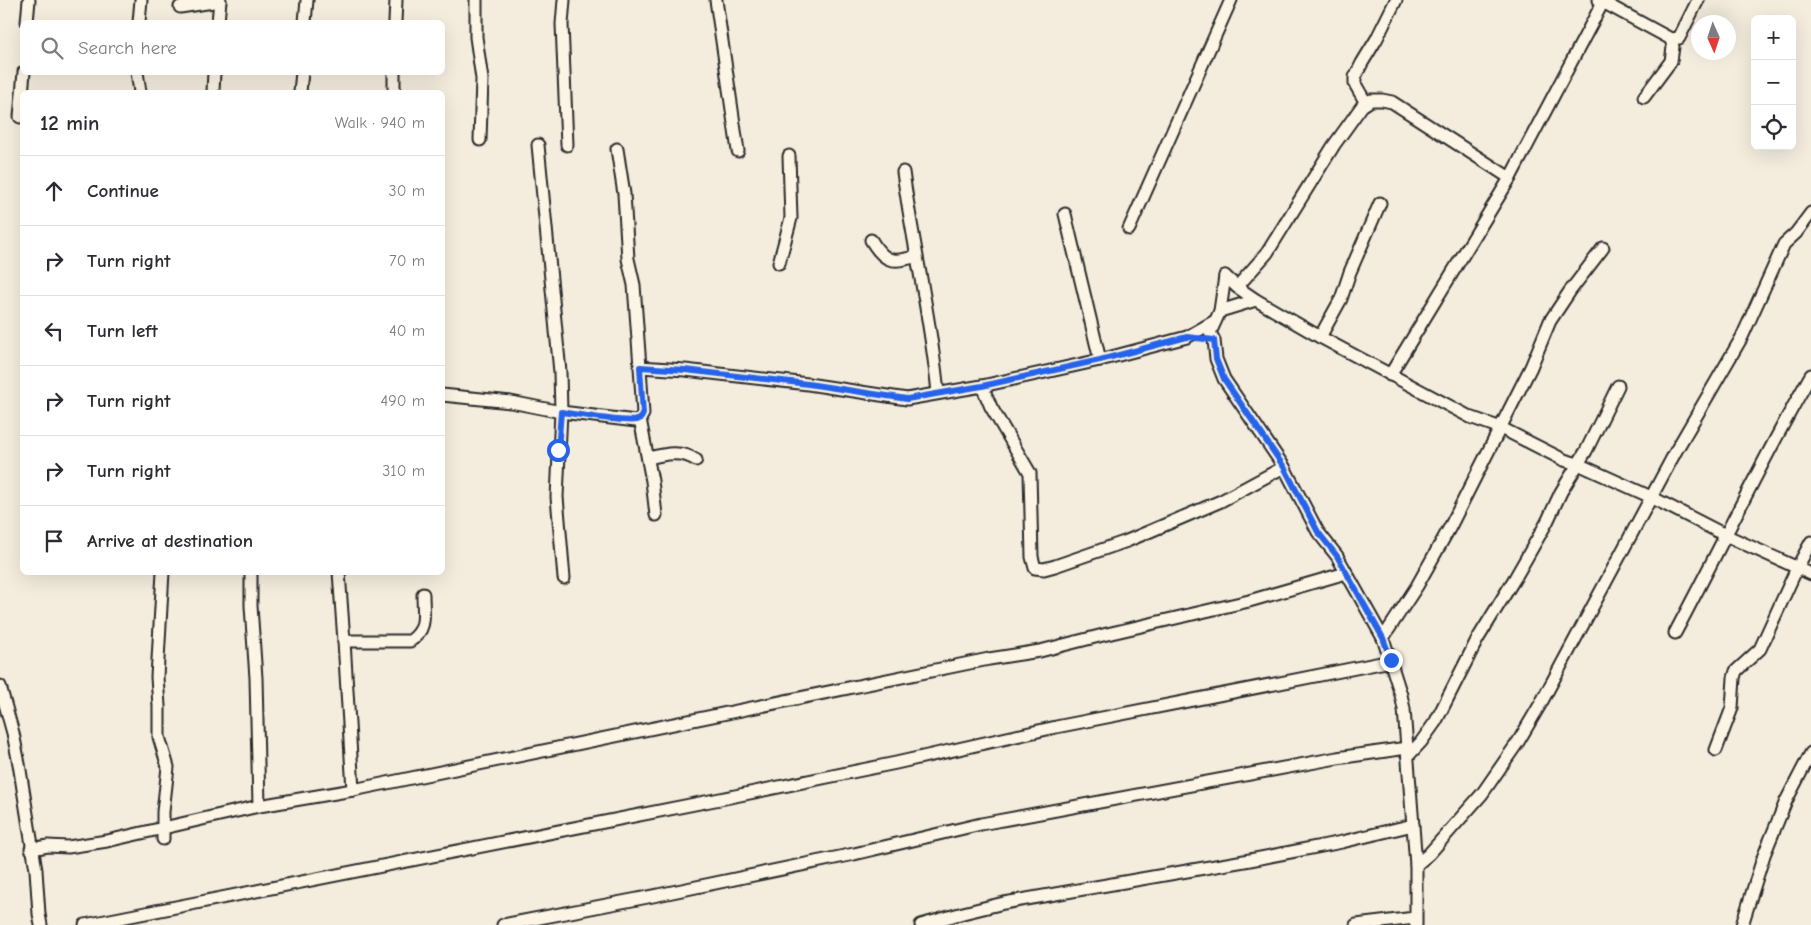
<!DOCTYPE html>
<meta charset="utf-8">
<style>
body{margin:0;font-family:"Comic Neue",sans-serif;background:#f2f2f3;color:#2b2b33}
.controls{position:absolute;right:15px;top:15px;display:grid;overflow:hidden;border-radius:8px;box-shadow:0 5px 20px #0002}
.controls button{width:45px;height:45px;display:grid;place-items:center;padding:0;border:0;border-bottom:1px solid #e1e1e2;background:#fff;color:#2b2b33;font:25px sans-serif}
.compass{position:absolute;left:1691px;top:15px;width:45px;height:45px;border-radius:50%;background:#fff;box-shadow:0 5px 20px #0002;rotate:177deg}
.stop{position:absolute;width:15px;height:15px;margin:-11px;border:4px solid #2563eb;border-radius:50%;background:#fff}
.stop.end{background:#2563eb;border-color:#fff;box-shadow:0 1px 5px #0008}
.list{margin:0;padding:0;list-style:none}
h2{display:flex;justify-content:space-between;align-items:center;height:65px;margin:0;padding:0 20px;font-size:21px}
h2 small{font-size:16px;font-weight:400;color:#7c7c81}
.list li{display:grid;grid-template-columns:32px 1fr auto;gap:15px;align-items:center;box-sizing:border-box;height:70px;padding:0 20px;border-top:1px solid #e1e1e2}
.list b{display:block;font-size:19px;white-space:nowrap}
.list em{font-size:16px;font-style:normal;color:#7c7c81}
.icon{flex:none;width:28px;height:28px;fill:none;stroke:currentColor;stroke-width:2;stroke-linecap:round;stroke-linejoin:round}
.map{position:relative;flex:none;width:1811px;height:925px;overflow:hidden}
.search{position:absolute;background:#fff;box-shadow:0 5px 20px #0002;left:20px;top:20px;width:425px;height:55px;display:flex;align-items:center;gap:12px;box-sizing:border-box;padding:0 18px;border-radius:8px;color:#7c7c81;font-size:19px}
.panel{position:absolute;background:#fff;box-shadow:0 5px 20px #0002;left:20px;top:90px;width:425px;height:485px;border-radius:8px}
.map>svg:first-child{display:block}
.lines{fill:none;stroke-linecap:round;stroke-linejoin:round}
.minor-casing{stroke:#2b2b2b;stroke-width:15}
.minor{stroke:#fcf5e5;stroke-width:11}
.route{stroke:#2563eb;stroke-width:6}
</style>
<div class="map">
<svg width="1811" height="925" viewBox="0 0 1811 925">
<rect width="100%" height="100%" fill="#f4edde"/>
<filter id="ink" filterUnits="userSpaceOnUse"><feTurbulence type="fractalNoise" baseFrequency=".02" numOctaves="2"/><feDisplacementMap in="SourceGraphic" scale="10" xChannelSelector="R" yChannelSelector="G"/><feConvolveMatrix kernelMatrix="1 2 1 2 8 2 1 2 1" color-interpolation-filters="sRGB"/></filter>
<g filter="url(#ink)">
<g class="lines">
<g class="minor-casing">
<g id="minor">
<path d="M476 0V37L482 79 480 140"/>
<path d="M564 0 562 24 567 145"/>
<path d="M716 0 738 151"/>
<path d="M1599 0 1671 39 1679 38 1698 0"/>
<path d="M180 7 220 1"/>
<path d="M27 22 29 0"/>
<path d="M139 22 141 0"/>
<path d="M218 22 220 0"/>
<path d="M305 22 307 0"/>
<path d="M395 22 396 0"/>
<path d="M137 72 140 92"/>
<path d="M213 92 214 72"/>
<path d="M300 92 302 72"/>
<path d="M394 92V72"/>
<path d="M1644 97 1671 61 1673 47 1671 39"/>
<path d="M1366 103 1355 84V77L1362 63 1376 40 1396 0"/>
<path d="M20 117 24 72"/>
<path d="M538 145 560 372 561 412 557 497 564 578"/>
<path d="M617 149 624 194 628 259 634 285 640 367 685 370 808 384 907 399 982 386 1100 360 1187 337 1215 321"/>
<path d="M903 172C913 246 931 318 938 393"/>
<path d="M1065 214 1100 360"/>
<path d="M1129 229 1231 0"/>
<path d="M871 240C884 262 893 264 916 256"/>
<path d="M779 263 791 218 789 156"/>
<path d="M1225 276 1220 311 1210 333 1214 340 1216 359 1224 379 1284 467 1318 532 1337 556 1383 638 1401 695 1404 709 1416 865V925"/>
<path d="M1225 276 1237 287 1256 300 1320 337 1470 417 1501 428 1564 460 1578 464 1651 497 1725 535 1811 574"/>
<path d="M1237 287 1267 253 1334 145 1362 106 1371 100H1382L1392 102 1510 178"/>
<path d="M1220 311 1256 300"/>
<path d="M1320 337 1341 299 1350 272 1380 203"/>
<path d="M1390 375 1510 178 1604 0"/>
<path d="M982 386 991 407 1030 473 1032 557 1035 568 1044 569 1055 566 1127 541 1221 501 1284 467"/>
<path d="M442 395 511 402 561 412 636 421 640 419 643 414 640 367"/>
<path d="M640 419 652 481 656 515"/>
<path d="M648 458C665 454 681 450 696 460"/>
<path d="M251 572V606L256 678 259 806"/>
<path d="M339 572 344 641H410C428 629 423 614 423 594"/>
<path d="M1675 633C1721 547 1762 459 1811 375"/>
<path d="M1383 638 1417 586 1450 527 1531 367 1550 321 1570 291 1603 248"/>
<path d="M344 641 353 790"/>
<path d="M0 686 13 733 19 764 36 870 39 914 41 925"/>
<path d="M1716 750 1732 708 1734 678 1736 671 1760 649 1797 568 1811 542"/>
<path d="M1408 756 1421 742 1436 721 1477 640 1515 578 1547 522 1561 492 1586 451 1618 386"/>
<path d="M163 839V812L168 767 159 737V706L157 677 163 572"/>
<path d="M31 849 48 846 68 847 107 841 259 806 353 790 989 659 1040 651 1107 634 1249 601 1346 573"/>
<path d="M1416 865 1429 854 1482 794 1518 742 1541 703 1677 449 1742 337 1784 244 1796 233 1811 213"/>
<path d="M85 925 730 797 896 763 1056 727 1391 661"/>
<path d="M503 925 653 896 854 854 981 824 1337 758 1407 748"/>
<path d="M921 925 963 913 1004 903 1250 860 1342 842 1413 825"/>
<path d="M1356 925 1415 918"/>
<path d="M1742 925 1764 855 1786 801 1811 753"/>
</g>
</g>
<use href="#minor" class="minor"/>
</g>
</g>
<g class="lines" filter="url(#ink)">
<path class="route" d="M558 450 561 412C574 414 627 423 637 420 641 419 641 418 643 414L640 367 685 370 808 384 907 399 982 386 1100 360 1187 337 1214 340 1216 359 1224 379 1284 467 1318 532 1337 556 1383 638 1391 660"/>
</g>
</svg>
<div class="controls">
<button>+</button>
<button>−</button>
<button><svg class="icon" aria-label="locate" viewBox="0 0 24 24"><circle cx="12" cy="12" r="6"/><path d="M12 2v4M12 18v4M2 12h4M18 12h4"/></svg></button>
</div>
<svg class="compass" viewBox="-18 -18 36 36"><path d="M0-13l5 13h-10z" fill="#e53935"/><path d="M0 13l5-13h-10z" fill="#7c7c81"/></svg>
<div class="stop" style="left:558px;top:450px"></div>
<div class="stop end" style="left:1391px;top:660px"></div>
<div class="search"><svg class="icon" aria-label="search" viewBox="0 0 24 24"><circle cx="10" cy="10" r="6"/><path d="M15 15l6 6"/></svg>Search here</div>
<section class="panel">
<h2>12 min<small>Walk · 940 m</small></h2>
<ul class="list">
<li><svg class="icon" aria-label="ahead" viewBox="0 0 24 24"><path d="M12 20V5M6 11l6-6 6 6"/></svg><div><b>Continue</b></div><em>30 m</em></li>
<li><svg class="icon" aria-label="right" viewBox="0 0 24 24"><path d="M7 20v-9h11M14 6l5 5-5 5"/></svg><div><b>Turn right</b></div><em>70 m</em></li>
<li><svg class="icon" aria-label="left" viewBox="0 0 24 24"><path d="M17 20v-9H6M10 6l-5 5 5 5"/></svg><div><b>Turn left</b></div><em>40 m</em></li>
<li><svg class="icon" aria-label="right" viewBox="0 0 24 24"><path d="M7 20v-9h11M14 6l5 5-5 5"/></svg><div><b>Turn right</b></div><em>490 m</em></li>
<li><svg class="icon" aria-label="right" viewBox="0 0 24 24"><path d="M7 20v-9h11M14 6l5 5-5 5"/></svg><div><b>Turn right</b></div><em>310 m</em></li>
<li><svg class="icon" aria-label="arrive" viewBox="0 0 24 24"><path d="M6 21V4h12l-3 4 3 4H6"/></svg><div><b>Arrive at destination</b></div></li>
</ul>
</section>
</div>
